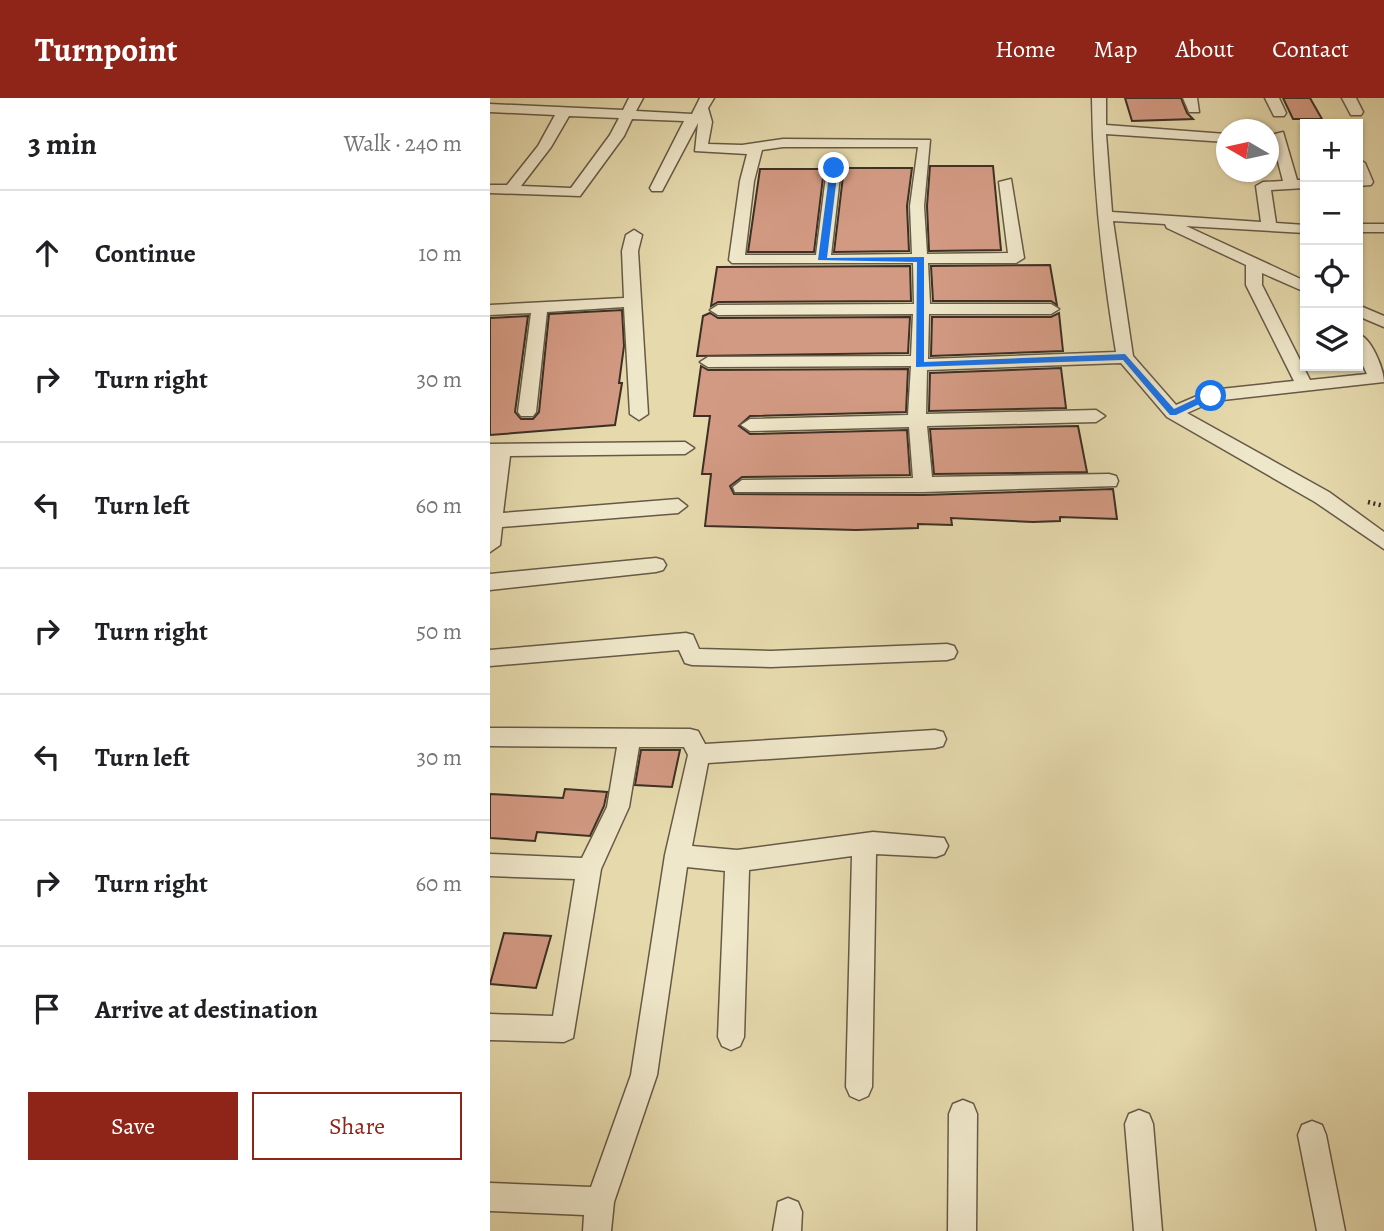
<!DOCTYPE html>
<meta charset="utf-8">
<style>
body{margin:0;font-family:Alegreya,serif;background:#f2f2f2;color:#202124}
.controls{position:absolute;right:21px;top:21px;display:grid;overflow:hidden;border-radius:0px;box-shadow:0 2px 5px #0004}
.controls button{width:63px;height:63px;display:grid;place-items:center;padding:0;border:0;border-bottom:2px solid #e0e0e0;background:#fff;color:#202124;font:35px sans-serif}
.compass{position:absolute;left:726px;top:21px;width:63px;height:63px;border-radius:50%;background:#fff;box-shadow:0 2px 5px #0004;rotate:279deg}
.stop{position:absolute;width:21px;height:21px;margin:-16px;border:5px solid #1a73e8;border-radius:50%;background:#fff}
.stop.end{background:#1a73e8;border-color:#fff;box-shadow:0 2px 7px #0008}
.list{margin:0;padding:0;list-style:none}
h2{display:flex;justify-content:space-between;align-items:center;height:91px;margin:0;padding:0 28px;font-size:30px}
h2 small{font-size:23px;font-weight:400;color:#757577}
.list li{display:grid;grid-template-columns:46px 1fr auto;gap:21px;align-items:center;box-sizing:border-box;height:126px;padding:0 28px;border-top:2px solid #e0e0e0}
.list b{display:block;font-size:26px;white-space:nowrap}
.list em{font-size:23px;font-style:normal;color:#757577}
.actions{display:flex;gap:14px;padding:21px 28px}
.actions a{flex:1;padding:16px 0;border:2px solid #8f2418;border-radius:0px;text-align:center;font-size:24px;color:#8f2418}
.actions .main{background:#8f2418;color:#fff}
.icon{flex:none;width:38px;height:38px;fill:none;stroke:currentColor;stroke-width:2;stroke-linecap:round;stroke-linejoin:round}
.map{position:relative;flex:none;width:894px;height:1133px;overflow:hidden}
header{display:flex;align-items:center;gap:42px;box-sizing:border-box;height:98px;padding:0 35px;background:#8f2418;color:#fff}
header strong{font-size:33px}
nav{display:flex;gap:38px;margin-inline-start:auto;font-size:24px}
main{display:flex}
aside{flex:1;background:#fff}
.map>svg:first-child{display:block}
.building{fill:#d39a83;stroke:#3c3025;stroke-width:2}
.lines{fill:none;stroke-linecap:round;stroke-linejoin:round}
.minor-casing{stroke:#665a47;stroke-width:3}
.path{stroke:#3c3025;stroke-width:4.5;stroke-dasharray:2 3.5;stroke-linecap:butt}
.minor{fill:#efe7ca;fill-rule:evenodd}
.route{fill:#1a73e8}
</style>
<header>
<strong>Turnpoint</strong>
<nav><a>Home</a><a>Map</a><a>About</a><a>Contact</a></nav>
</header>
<main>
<aside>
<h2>3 min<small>Walk · 240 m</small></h2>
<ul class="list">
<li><svg class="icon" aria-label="ahead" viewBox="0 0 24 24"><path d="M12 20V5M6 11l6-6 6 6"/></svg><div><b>Continue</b></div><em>10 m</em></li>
<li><svg class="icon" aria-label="right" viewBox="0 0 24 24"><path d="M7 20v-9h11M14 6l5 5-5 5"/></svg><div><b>Turn right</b></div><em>30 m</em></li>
<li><svg class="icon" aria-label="left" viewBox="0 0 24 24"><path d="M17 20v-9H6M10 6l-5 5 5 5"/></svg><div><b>Turn left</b></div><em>60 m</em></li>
<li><svg class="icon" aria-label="right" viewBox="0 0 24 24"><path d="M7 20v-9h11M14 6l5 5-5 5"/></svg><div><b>Turn right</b></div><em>50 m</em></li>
<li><svg class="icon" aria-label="left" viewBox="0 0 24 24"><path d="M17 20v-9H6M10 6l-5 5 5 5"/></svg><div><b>Turn left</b></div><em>30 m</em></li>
<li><svg class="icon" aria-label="right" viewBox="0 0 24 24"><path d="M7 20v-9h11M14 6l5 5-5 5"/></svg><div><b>Turn right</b></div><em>60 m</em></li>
<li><svg class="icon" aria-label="arrive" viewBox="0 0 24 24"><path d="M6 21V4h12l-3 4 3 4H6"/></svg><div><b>Arrive at destination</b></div></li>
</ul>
<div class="actions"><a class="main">Save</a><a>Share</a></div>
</aside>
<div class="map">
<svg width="894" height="1133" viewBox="0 0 894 1133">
<rect width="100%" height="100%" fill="#e6daad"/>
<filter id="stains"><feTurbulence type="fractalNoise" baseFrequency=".00286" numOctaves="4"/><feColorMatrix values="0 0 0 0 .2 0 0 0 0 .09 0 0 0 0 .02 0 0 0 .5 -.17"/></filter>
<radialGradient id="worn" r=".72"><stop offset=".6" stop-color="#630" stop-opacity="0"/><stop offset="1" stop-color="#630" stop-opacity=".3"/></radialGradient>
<g class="building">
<path d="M635 0H691L697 15 703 21 642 23Z"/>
<path d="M793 0H820L832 21H803Z"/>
<path d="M440 68H503L511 152 439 153 437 108Z"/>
<path d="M354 70H422L417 108 419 153 344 154Z"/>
<path d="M270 71H334L324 154H258Z"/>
<path d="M560 167 567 207 561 203H443L441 168Z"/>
<path d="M420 168 421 203 228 204 221 208 227 169Z"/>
<path d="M132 212 134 248 129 285H132L125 327 0 337V220L38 218 25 314 31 321H43L49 314 59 216Z"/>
<path d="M220 215 228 220 420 219 418 255 207 258 213 218Z"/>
<path d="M569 215 573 253 441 258 442 219H561Z"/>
<path d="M211 268 218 272 418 271 416 314 260 318 249 328 260 336 417 332 420 377 252 379 240 388 244 396 433 397 623 391 627 421 570 419V423L543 424 461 420 462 427 428 426V430L366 432 215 428 221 376H212L220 318H204Z"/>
<path d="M571 270 576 310 439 313 440 275Z"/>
<path d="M588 328 597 374 444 376 440 331Z"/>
<path d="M151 652H190L182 689 145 687Z"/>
<path d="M75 691 117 694 114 708 100 738 47 734 45 743 0 740V696L73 700Z"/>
<path d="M14 835 61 838 46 890 0 886Z"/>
</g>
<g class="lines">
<g class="minor-casing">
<g id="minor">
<path d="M139 0H153L146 13 202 16 210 0H224L218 10 222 24 218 46 252 47 293 41 440 42 434 108 437 156 518 155 509 84 521 81 534 160 526 165H438L440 206H561L569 211 561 216H439L438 261 626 254C612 169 603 85 602 0H616V27L736 36V44L616 36 622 114 771 124 766 88 773 84 793 83 781 37 793 34 807 82H815V90L781 92 786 125 815 127V135L696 128 815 183V194L772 175V187L820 282 877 276 868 257V236C881 239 894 271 894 284L724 303 697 315 839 394 894 434V451L825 404 677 319 631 265 437 272 436 316 606 312 615 318 606 324 437 328 442 379 619 376 626 378 628 383 626 388 433 394H245L243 389 252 382 423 380 419 329 260 333 251 327 260 321 418 317 421 268 218 269 210 264 218 259 421 258 423 216 228 217 220 212 228 207 424 206 423 165H242L239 162 250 83 257 56 205 53 208 25 172 93H162L160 90 194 23 142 21 134 38 90 98 0 95V87H17L48 48 65 17 0 14V6L133 12ZM79 18 129 20 120 37 81 90 31 88 61 49ZM293 49H428L420 108 422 156 341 157 351 70 344 66 337 70 326 157H255L264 83 272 52ZM623 123 675 126 677 130 756 167V187L804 283 721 292 686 307 643 258Z"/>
<path d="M693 0H707L709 14H699Z"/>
<path d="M775 0H789L796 15 794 18H784Z"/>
<path d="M852 0H866L873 14 871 17H861Z"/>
<path d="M868 61 875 65 883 84 881 87 868 88Z"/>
<rect x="868" y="126" width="26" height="8"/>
<path d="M144 132 152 137 148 153 158 316 149 322 140 316 134 209 57 214 46 314 43 318H31L28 314 41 215 0 217V207L134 200 132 153 136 137Z"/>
<path d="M868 207 894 218V229L868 218Z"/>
<path d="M195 344 204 350 195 356 20 358 13 415 188 401 197 408 188 415 12 429 10 447 0 454V346Z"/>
<path d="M166 460 173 462 176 467 173 472 166 474 0 492V476Z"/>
<path d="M196 535 203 537 209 551 281 553 457 546 464 548 467 554 464 560 457 562 281 569 202 567 195 565 189 552 0 568V552Z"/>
<path d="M0 630 200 631 208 633 215 646 445 632 453 634 456 641 453 648 445 650 218 665 202 748 247 752 383 734 454 740 458 748 454 756 446 759 386 756 382 989 378 998 369 1002 360 998 356 989 362 758 259 772 254 939 250 948 241 952 232 948 228 939 235 773 197 769 167 977 124 1104 121 1133H93L94 1117 0 1113V1085L101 1089 141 977 175 757 198 657 194 649H149L139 709 111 771 83 940 74 944 0 942V916L63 918 85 781 0 778V756L92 760 117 709 127 649 0 648Z"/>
<path d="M473 1002 483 1006 487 1016 486 1133H458L459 1016 463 1006Z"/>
<path d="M649 1012 659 1016 663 1026 672 1133H644L635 1026 639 1016Z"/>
<path d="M822 1023 832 1027 836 1037 855 1133H827L808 1037 812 1027Z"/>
<path d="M298 1100 308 1104 312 1114 311 1133H283L288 1104Z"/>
</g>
</g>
<path class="path" d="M878 404 894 408"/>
<use href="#minor" class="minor"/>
</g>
<path class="route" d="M344 68 348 70 337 160 434 159V264L635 256 684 311 718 295 726 298 686 317H680L633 262 426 269 427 164 328 162 340 70Z"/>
<rect width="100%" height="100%" filter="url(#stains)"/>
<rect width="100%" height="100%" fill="url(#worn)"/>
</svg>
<div class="controls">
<button>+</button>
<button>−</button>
<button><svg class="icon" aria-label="locate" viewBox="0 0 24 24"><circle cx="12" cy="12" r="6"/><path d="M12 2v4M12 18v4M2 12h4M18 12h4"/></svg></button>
<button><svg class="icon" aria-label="layers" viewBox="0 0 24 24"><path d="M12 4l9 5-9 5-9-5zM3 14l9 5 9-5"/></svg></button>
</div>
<svg class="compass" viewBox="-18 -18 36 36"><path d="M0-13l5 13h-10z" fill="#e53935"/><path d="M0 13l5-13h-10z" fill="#757577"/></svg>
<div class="stop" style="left:721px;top:298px"></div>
<div class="stop end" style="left:344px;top:70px"></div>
</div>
</main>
